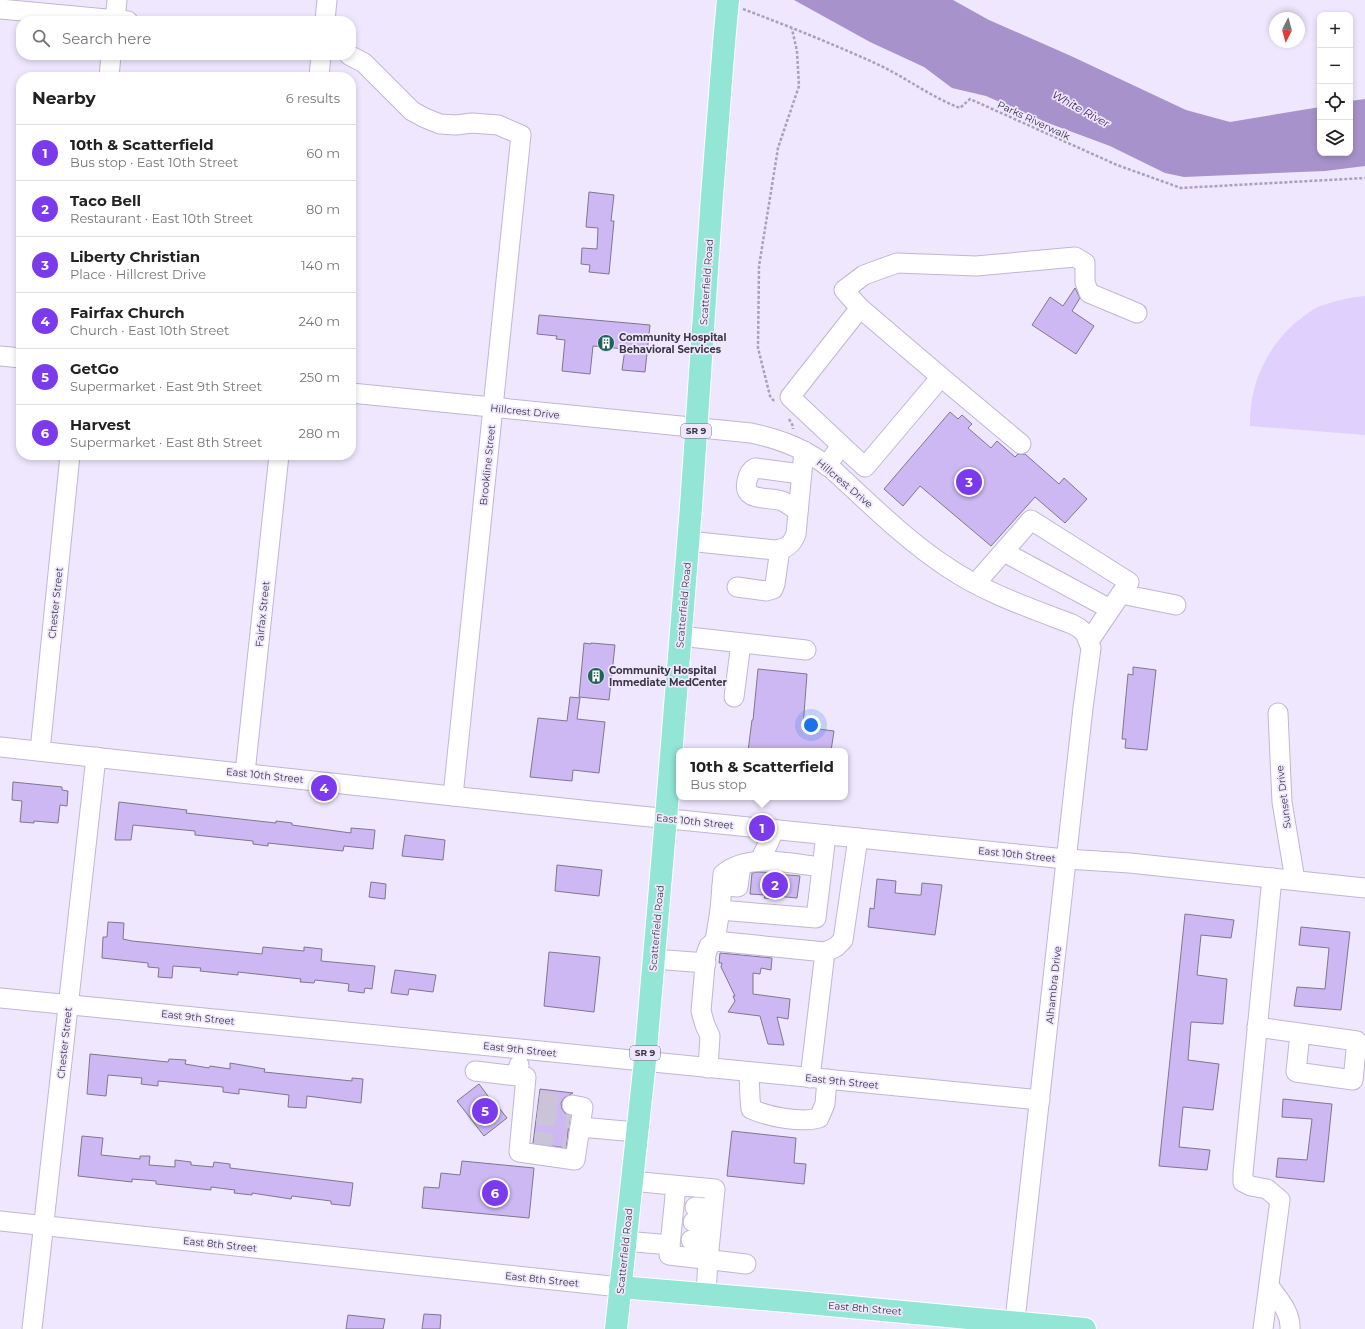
<!DOCTYPE html>
<meta charset="utf-8">
<style>
body{margin:0;font-family:Montserrat,sans-serif;background:#f6f6f6;color:#222}
.controls{position:absolute;right:12px;top:12px;display:grid;overflow:hidden;border-radius:8px;box-shadow:0 2px 6px #0003}
.controls button{width:36px;height:36px;display:grid;place-items:center;padding:0;border:0;border-bottom:1px solid #e0e0e0;background:#fff;color:#222;font:20px sans-serif}
.compass{position:absolute;left:1269px;top:12px;width:36px;height:36px;border-radius:50%;background:#fff;box-shadow:0 2px 6px #0003;rotate:186deg}
.you{position:absolute;left:811px;top:725px;width:14px;height:14px;margin:-10px;border:3px solid #fff;border-radius:50%;background:#1a73e8;box-shadow:0 0 0 6px #1a73e833}
.badge{display:grid;place-items:center;width:26px;height:26px;border-radius:50%;background:#7c3aed;color:#fff;font-size:13px;font-weight:700}
.pin{position:absolute;translate:-50% -50%;border:2px solid #fff;box-shadow:0 1px 4px #0006}
.popup{position:absolute;left:676px;top:748px;width:172px;height:52px;box-sizing:border-box;display:grid;place-content:center;border-radius:8px;background:#fff;filter:drop-shadow(0 1px 3px #0005);font-size:13px;white-space:nowrap;color:#767676}
.popup b{font-size:15px;color:#222}
.popup::after{content:'';position:absolute;left:50%;top:100%;margin-left:-8px;border:8px solid transparent;border-top-color:#fff}
.list{margin:0;padding:0;list-style:none}
h2{display:flex;justify-content:space-between;align-items:center;height:52px;margin:0;padding:0 16px;font-size:17px}
h2 small{font-size:13px;font-weight:400;color:#767676}
.list li{display:grid;grid-template-columns:26px 1fr auto;gap:12px;align-items:center;box-sizing:border-box;height:56px;padding:0 16px;border-top:1px solid #e0e0e0}
.list b{display:block;font-size:15px;white-space:nowrap}
.list p{margin:0;font-size:13px;white-space:nowrap;color:#767676}
.list em{font-size:13px;font-style:normal;color:#767676}
.icon{flex:none;width:22px;height:22px;fill:none;stroke:currentColor;stroke-width:2;stroke-linecap:round;stroke-linejoin:round}
.map{position:relative;flex:none;width:1365px;height:1329px;overflow:hidden}
.search{position:absolute;background:#fff;box-shadow:0 2px 6px #0003;left:16px;top:16px;width:340px;height:44px;display:flex;align-items:center;gap:10px;box-sizing:border-box;padding:0 14px;border-radius:16px;color:#767676;font-size:15px}
.panel{position:absolute;background:#fff;box-shadow:0 2px 6px #0003;left:16px;top:72px;width:340px;height:388px;border-radius:16px}
.map>svg:first-child{display:block}
.green{fill:#e0d0fd}
.water{fill:#a792cb}
.building{fill:#cdb8f3;stroke:#7f768f}
.lines{fill:none;stroke-linecap:round;stroke-linejoin:round}
.minor-tunnel{stroke:#cbc4d9;stroke-width:19;stroke-dasharray:19 10;stroke-linecap:butt}
.minor-casing{stroke:#c0b6d2;stroke-width:21}
.major-casing{stroke:#fff;stroke-width:24}
.path{stroke:#a8a2b4;stroke-width:2.5;stroke-dasharray:3 2;stroke-linecap:butt}
.minor{stroke:#fff;stroke-width:19}
.major{stroke:#93e6d6;stroke-width:22}
.major-bridge-casing{stroke:#fff;stroke-width:24;stroke-linecap:butt}
.major-bridge{stroke:#93e6d6;stroke-width:22}
.labels{text-anchor:middle;stroke-width:3.5;stroke-linejoin:round;paint-order:stroke}
.shield{fill:#efe7fe;stroke:#716c7b;stroke-width:1}
.shield-label{font-size:9px;font-weight:bold;fill:#3b3743}
.street-label{font-size:10px;fill:#3b3743;stroke:#efe7fe}
.poi-label{font-size:10px;font-weight:bold;fill:#3b3743;stroke:#efe7fe;text-anchor:start}
.water-label{font-size:11px;font-style:italic;fill:#3d1d61;stroke:#efe7fe}
</style>
<div class="map">
<svg width="1365" height="1329" viewBox="0 0 1365 1329">
<rect width="100%" height="100%" fill="#efe7fe"/>
<path class="green" d="M1365 296V435L1250 426C1249 386 1265 350 1295 323 1303 317 1311 310 1320 306 1335 301 1350 297 1365 296Z"/>
<path class="water" d="M794 0H953L989 20 1071 56 1186 110 1230 122 1320 107V153H1350V101L1365 99V166L1325 171 1184 177 1165 173 1110 146 1048 123 986 96 952 88 924 67 870 42Z"/>
<g class="building">
<path d="M589 192 614 195 611 221H614L609 274 589 272 590 265 581 264 582 248 597 249 598 228 586 227Z"/>
<path d="M1075 288 1080 298 1072 311 1094 326 1076 354 1032 325 1050 297 1063 306Z"/>
<path d="M539 315 650 325 645 372 622 370 625 349 593 346 590 374 562 371 565 340 556 339 557 336 537 334Z"/>
<path d="M950 412 958 419 962 415 972 424 968 428 991 448 997 441 1015 457 1018 454H1025L1059 484 1064 478 1087 499 1065 523 1035 497 991 546 920 486 903 506 884 489Z"/>
<path d="M584 643 591 644V643L615 645 609 700 579 697Z"/>
<path d="M1133 667 1156 670 1147 750 1125 748 1126 739H1122L1128 674 1133 675Z"/>
<path d="M758 669 807 674 803 727 834 731 831 751H748L752 720H753Z"/>
<path d="M570 697 580 698 577 719 605 722 599 773 573 770 572 781 530 777 538 718 567 721Z"/>
<path d="M13 782 62 787V790L68 791 67 806 60 805 58 823 34 821V823L20 822 22 801 12 800Z"/>
<path d="M119 802 187 810 186 813 276 823V821L292 823V825L351 833V828L375 830 373 849 344 846 343 851 268 843V846L253 844V841L195 835V831L133 825 131 840H115Z"/>
<path d="M405 835 445 840 443 860 402 856Z"/>
<path d="M557 865 602 870 599 896 555 891Z"/>
<path d="M758 872 776 873V874L800 876 797 898 775 896V899L764 898 765 895 750 894 752 873Z"/>
<path d="M877 879 896 881 895 893 918 895H921L922 883 942 885 935 935 868 927 870 908 874 909Z"/>
<path d="M371 882 386 884 385 899 369 897Z"/>
<path d="M1185 914 1234 920 1231 938 1201 935 1197 975 1227 979 1223 1024 1191 1022 1188 1060 1219 1064 1213 1110 1183 1107 1179 1147 1210 1150 1207 1170 1159 1166Z"/>
<path d="M108 922 124 923 123 939 132 941 262 954 263 947 304 951V947L322 949 321 961 375 966 372 989 365 988 364 993 348 991 349 984 342 983 315 980 314 983 300 982 301 979 238 972V975L200 971 201 968 173 966 172 978 158 977 159 968 148 967V963L102 958 103 937H107Z"/>
<path d="M1301 927 1350 932 1341 1010 1294 1006 1297 987 1325 989 1329 948 1299 945Z"/>
<path d="M549 952 600 957 594 1012 544 1006Z"/>
<path d="M720 953 772 958 771 970 761 968 760 974 753 973V994L790 999 788 1019 777 1017 784 1045 768 1044 760 1016 728 1012 735 1001 733 996H735L721 967 722 963H719Z"/>
<path d="M395 970 436 975 433 992 409 989 408 995 391 993Z"/>
<path d="M90 1054 168 1062 169 1059 186 1060 185 1064 209 1068 210 1066 230 1069V1063L265 1069 264 1072 352 1081V1078L363 1079 361 1103 307 1096 306 1108 288 1107 289 1095 239 1089V1094L223 1092V1087L158 1081V1086L141 1084 142 1078 108 1075 106 1096 87 1094Z"/>
<path d="M479 1084 491 1100 492 1099 507 1118 484 1136 457 1101Z"/>
<path d="M540 1089 573 1093 564 1098 561 1103 562 1109 565 1113 570 1116 566 1148 533 1143Z"/>
<path d="M1283 1099 1332 1104 1324 1182 1276 1177 1278 1158 1307 1160 1312 1119 1282 1117Z"/>
<path d="M732 1131 796 1138 794 1163 806 1164 804 1184 727 1176Z"/>
<path d="M82 1136 103 1138 101 1155 140 1159V1156H150L149 1165 175 1167V1160L191 1162V1165L213 1167 214 1162 230 1164V1168L353 1183 350 1206 331 1204V1201L292 1196 291 1199 252 1193V1195L234 1193 235 1190 211 1187V1190L156 1184V1181L132 1179V1182L78 1176Z"/>
<path d="M462 1161 534 1168 529 1218 422 1208 424 1187 439 1188 441 1173 460 1175Z"/>
<path d="M424 1314 441 1315 440 1329H422Z"/>
<path d="M348 1315 385 1319 383 1329H346Z"/>
</g>
<g class="lines">
<g class="minor-tunnel">
<path d="M539 1101 572 1105"/>
<path d="M537 1115 570 1119"/>
<path d="M534 1141 566 1145"/>
</g>
<g class="minor-casing">
<g id="minor">
<path d="M0 9 128 21"/>
<path d="M115 21 117 0"/>
<path d="M325 21 327 0"/>
<path d="M349 55 364 63 412 111 425 118 440 124 456 125 472 123 498 125 521 135 453 796"/>
<path d="M109 77 111 55"/>
<path d="M319 77 321 55"/>
<path d="M860 308 844 290 864 275 897 263 976 266 1075 257 1085 263V282L1089 293 1137 313"/>
<path d="M0 356 21 358"/>
<path d="M941 377 1021 444"/>
<path d="M351 393 751 433C784 440 807 450 833 470 870 504 906 540 947 567 985 593 1030 608 1072 624L1079 628 1085 633 1091 648 1083 708 1014 1329"/>
<path d="M827 466 841 445 865 467 941 377 860 308 790 397 841 445"/>
<path d="M798 511C793 508 787 503 782 501 769 496 742 503 747 481 748 475 750 471 755 468L801 474"/>
<path d="M688 541 775 550C786 549 792 545 796 534L804 451"/>
<path d="M1004 552 1110 609"/>
<path d="M976 583 1031 520 1129 582 1089 641"/>
<path d="M737 587 766 591 773 589 775 584 780 549"/>
<path d="M1121 594 1176 605"/>
<path d="M680 636 806 650"/>
<path d="M734 697 741 643"/>
<path d="M1278 713 1282 802 1295 880"/>
<path d="M0 747 591 811 1066 859 1130 863 1365 888"/>
<path d="M40 751 70 455"/>
<path d="M245 773 279 455"/>
<path d="M760 860 769 842 774 829"/>
<path d="M741 865 738 887 722 886 723 874C749 852 791 864 822 867"/>
<path d="M722 886 720 910 816 918 826 835"/>
<path d="M720 910 715 941 825 952 836 947 843 940 858 838"/>
<path d="M654 959 706 963"/>
<path d="M0 998 1040 1100"/>
<path d="M1257 1027 1357 1041 1353 1080 1296 1072 1300 1033"/>
<path d="M708 1068 710 1036 705 1025 701 1011 706 954 709 946 715 941"/>
<path d="M475 1071 517 1076 519 1065"/>
<path d="M749 1072 750 1098 751 1109C769 1117 801 1123 819 1118L825 1104 827 1079"/>
<path d="M517 1076 526 1077 519 1152 575 1160 580 1127 636 1132"/>
<path d="M810 1078 825 952"/>
<path d="M572 1105 583 1107 580 1127"/>
<path d="M631 1181 715 1189 708 1260 706 1294"/>
<path d="M695 1207 712 1209"/>
<path d="M0 1221 620 1287"/>
<path d="M693 1222 711 1224"/>
<path d="M691 1240 709 1243"/>
<path d="M625 1241 670 1245 676 1186"/>
<path d="M670 1245 669 1255 746 1264"/>
<path d="M1269 1286C1279 1300 1291 1312 1290 1329"/>
<path d="M32 1329 96 757"/>
<path d="M1263 1329 1280 1200 1267 1189 1251 1186 1243 1182V1173L1272 878"/>
</g>
</g>
<g class="major-casing">
<g id="major">
<path d="M620 1287 797 1302 1085 1329"/>
<path d="M616 1329 645 1061 666 818 691 507 712 196 724 43"/>
</g>
</g>
<g class="path">
<path d="M743 9C788 26 833 44 877 64 905 77 931 97 960 108L970 99 1117 165 1181 188 1365 178"/>
<path d="M774 401 770 396 758 348 759 266 778 148 799 86 797 51 792 29"/>
<path d="M789 419 793 426V429"/>
</g>
<use href="#minor" class="minor"/>
<use href="#major" class="major"/>
<g class="major-bridge-casing">
<path id="major-bridge" d="M724 43 728 0"/>
</g>
<use href="#major-bridge" class="major-bridge"/>
</g>
<defs>
<g id="building-disc" transform="scale(0.9)"><circle r="9.5" fill="#1e6355" stroke="#efe7fe"/><path d="M-4-6H4V6H1V3H-1V6H-4ZM-2.5-4.3h1.7v1.8h-1.7ZM.8-4.3h1.7v1.8H.8ZM-2.5-1h1.7V.8h-1.7ZM.8-1h1.7V.8H.8Z" fill="#fff"/></g>
</defs>
<g fill-rule="evenodd">
<use href="#building-disc" x="606" y="343"/>
<use href="#building-disc" x="596" y="676"/>
</g>
<g class="labels">
<g class="shield">
<rect x="681" y="424" width="30" height="14" rx="3"/>
<rect x="630" y="1046" width="30" height="14" rx="3"/>
</g>
<g class="shield-label">
<text x="696" y="434">SR 9</text>
<text x="645" y="1056">SR 9</text>
</g>
<g class="street-label">
<text transform="translate(1034 120) rotate(25)" y="4">Parks Riverwalk</text>
<text transform="translate(706 282) rotate(-86)" y="4">Scatterfield Road</text>
<text transform="translate(525 411) rotate(6)" y="4">Hillcrest Drive</text>
<text transform="translate(487 465) rotate(-84)" y="4">Brookline Street</text>
<text transform="translate(845 483) rotate(40)" y="4">Hillcrest Drive</text>
<text transform="translate(55 603) rotate(-84)" y="4">Chester Street</text>
<text transform="translate(683 605) rotate(-85)" y="4">Scatterfield Road</text>
<text transform="translate(262 614) rotate(-84)" y="4">Fairfax Street</text>
<text transform="translate(265 775) rotate(6)" y="4">East 10th Street</text>
<text transform="translate(1283 797) rotate(-97)" y="4">Sunset Drive</text>
<text transform="translate(695 821) rotate(6)" y="4">East 10th Street</text>
<text transform="translate(1017 854) rotate(6)" y="4">East 10th Street</text>
<text transform="translate(656 928) rotate(-85)" y="4">Scatterfield Road</text>
<text transform="translate(1053 985) rotate(-84)" y="4">Alhambra Drive</text>
<text transform="translate(198 1017) rotate(6)" y="4">East 9th Street</text>
<text transform="translate(64 1043) rotate(-84)" y="4">Chester Street</text>
<text transform="translate(520 1049) rotate(6)" y="4">East 9th Street</text>
<text transform="translate(842 1081) rotate(6)" y="4">East 9th Street</text>
<text transform="translate(220 1244) rotate(6)" y="4">East 8th Street</text>
<text transform="translate(624 1251) rotate(-84)" y="4">Scatterfield Road</text>
<text transform="translate(542 1279) rotate(6)" y="4">East 8th Street</text>
<text transform="translate(865 1308) rotate(5)" y="4">East 8th Street</text>
</g>
<g class="poi-label">
<text x="619" y="341">Community Hospital<tspan x="619" dy="12">Behavioral Services</tspan></text>
<text x="609" y="674">Community Hospital<tspan x="609" dy="12">Immediate MedCenter</tspan></text>
</g>
<g class="water-label">
<text transform="translate(1081 109) rotate(29)" y="4">White River</text>
</g>
</g>
</svg>
<div class="controls">
<button>+</button>
<button>−</button>
<button><svg class="icon" aria-label="locate" viewBox="0 0 24 24"><circle cx="12" cy="12" r="6"/><path d="M12 2v4M12 18v4M2 12h4M18 12h4"/></svg></button>
<button><svg class="icon" aria-label="layers" viewBox="0 0 24 24"><path d="M12 4l9 5-9 5-9-5zM3 14l9 5 9-5"/></svg></button>
</div>
<svg class="compass" viewBox="-18 -18 36 36"><path d="M0-13l5 13h-10z" fill="#e53935"/><path d="M0 13l5-13h-10z" fill="#767676"/></svg>
<div class="you"></div>
<div class="pin badge" style="left:762px;top:828px">1</div>
<div class="popup"><b>10th &amp; Scatterfield</b>Bus stop</div>
<div class="pin badge" style="left:775px;top:885px">2</div>
<div class="pin badge" style="left:969px;top:482px">3</div>
<div class="pin badge" style="left:324px;top:788px">4</div>
<div class="pin badge" style="left:485px;top:1111px">5</div>
<div class="pin badge" style="left:495px;top:1193px">6</div>
<div class="search"><svg class="icon" aria-label="search" viewBox="0 0 24 24"><circle cx="10" cy="10" r="6"/><path d="M15 15l6 6"/></svg>Search here</div>
<section class="panel">
<h2>Nearby<small>6 results</small></h2>
<ul class="list">
<li><span class="badge">1</span><div><b>10th &amp; Scatterfield</b><p>Bus stop · East 10th Street</p></div><em>60 m</em></li>
<li><span class="badge">2</span><div><b>Taco Bell</b><p>Restaurant · East 10th Street</p></div><em>80 m</em></li>
<li><span class="badge">3</span><div><b>Liberty Christian</b><p>Place · Hillcrest Drive</p></div><em>140 m</em></li>
<li><span class="badge">4</span><div><b>Fairfax Church</b><p>Church · East 10th Street</p></div><em>240 m</em></li>
<li><span class="badge">5</span><div><b>GetGo</b><p>Supermarket · East 9th Street</p></div><em>250 m</em></li>
<li><span class="badge">6</span><div><b>Harvest</b><p>Supermarket · East 8th Street</p></div><em>280 m</em></li>
</ul>
</section>
</div>
